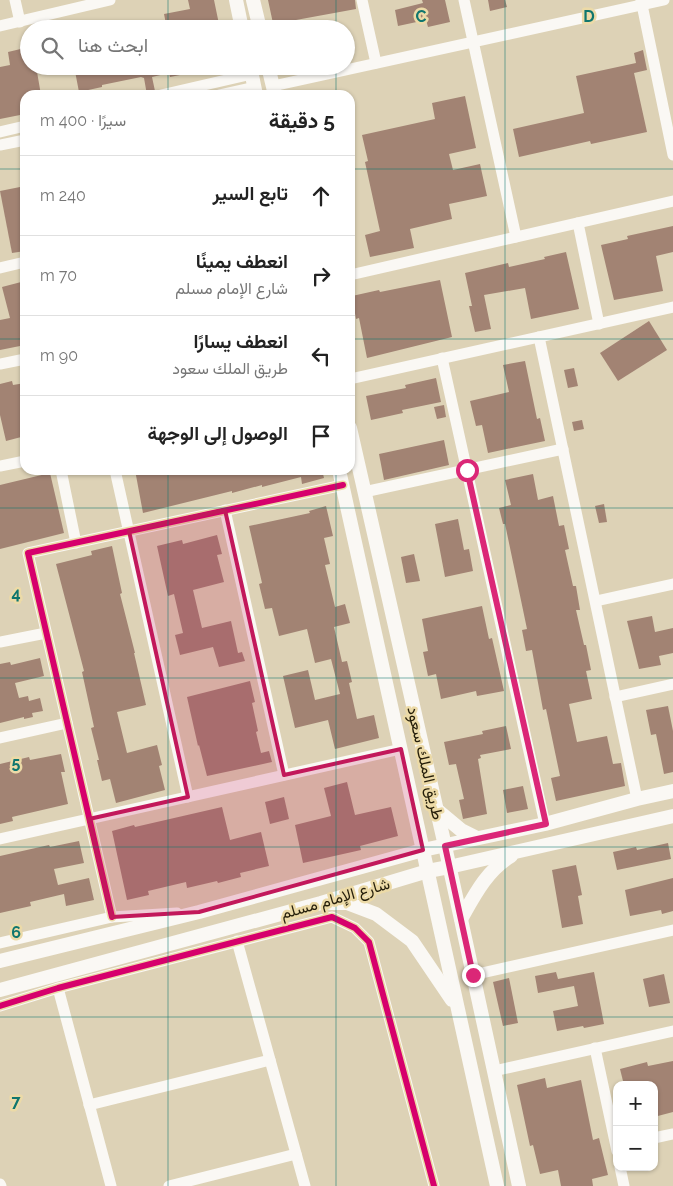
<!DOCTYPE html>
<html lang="ar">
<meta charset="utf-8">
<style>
body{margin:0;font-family:Raleway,Vazirmatn,sans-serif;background:#f2f2f2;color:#222;direction:rtl}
.controls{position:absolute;right:15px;bottom:15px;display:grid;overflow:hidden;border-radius:10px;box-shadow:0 1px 4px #0004}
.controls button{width:45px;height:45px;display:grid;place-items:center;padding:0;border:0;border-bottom:1px solid #e0e0e0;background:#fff;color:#222;font:25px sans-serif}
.stop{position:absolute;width:15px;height:15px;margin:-11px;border:4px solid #db2777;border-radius:50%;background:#fff}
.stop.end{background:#db2777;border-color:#fff;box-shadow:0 1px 5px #0008}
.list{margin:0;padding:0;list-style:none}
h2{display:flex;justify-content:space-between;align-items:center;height:65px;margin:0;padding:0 20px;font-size:21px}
h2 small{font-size:16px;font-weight:400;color:#767676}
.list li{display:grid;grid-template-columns:32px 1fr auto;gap:15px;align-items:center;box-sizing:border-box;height:80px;padding:0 20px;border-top:1px solid #e0e0e0}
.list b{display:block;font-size:19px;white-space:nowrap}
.list p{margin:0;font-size:16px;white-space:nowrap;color:#767676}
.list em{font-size:16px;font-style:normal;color:#767676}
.icon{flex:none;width:28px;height:28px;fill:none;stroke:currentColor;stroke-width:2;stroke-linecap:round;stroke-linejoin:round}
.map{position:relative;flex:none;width:673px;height:1186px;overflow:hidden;direction:ltr}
.search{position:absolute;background:#fff;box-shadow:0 1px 4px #0004;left:20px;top:20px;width:335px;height:55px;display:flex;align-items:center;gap:12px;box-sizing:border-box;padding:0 18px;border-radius:28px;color:#767676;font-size:19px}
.panel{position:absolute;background:#fff;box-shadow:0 1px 4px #0004;left:20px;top:90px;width:335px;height:385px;border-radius:15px;direction:rtl}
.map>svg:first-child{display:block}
.building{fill:#a28373}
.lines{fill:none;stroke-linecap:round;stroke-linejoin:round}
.minor{stroke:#faf8f4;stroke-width:11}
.major{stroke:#faf8f4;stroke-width:14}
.cycleway-casing{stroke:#ecdaa7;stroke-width:9}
.cycleway{stroke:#d6006c;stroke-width:6}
.route{stroke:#db2777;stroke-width:6}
.marked{fill:#c2185b;fill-opacity:0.2;stroke:#c2185b;stroke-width:4;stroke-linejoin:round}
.grid{fill:none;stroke:#0f766e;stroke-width:1;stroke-opacity:0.55}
.labels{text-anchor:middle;stroke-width:5;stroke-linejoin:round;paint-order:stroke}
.street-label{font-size:16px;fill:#251e0a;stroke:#ecdaa7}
.grid-label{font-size:16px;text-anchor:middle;font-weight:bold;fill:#0f766e;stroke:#ecdaa7;stroke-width:5;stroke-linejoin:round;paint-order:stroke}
</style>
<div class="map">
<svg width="673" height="1186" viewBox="0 0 673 1186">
<rect width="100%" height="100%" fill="#ddd2b6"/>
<g class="building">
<path d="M188 0H214L220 29H167L164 14 190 9Z"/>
<path d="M268 0H355L356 9 285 22 286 26 274 28Z"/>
<path d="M422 0H445L450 22 428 27 426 20 398 26 395 10 423 3Z"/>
<path d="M488 0H505L507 7 490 11Z"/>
<path d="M29 47V66H36L41 95H25V114L0 119V67L10 65 8 52Z"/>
<path d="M643 50 647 70 634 73 647 132 591 144 590 141 519 157 513 129 584 113 576 76 636 63 634 53Z"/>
<path d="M74 66H205V70L170 77 169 73 152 77 155 91 154 94 147 95 144 78 141 77 102 85V87L79 92Z"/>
<path d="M465 96 476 148 449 154 453 170 480 164 487 196 449 204 452 219 410 229 414 248 370 257 365 235 380 231 365 162 368 161 362 135 435 119 432 103Z"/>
<path d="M20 187 25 215V251L12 253 0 191Z"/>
<path d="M673 226V252L656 256 663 291 614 300 601 245 628 239 627 236Z"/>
<path d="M566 252 579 309 531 319 525 288 484 295 491 329 475 332 469 306H472L465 273 508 263 509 267 545 259 544 257Z"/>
<path d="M440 280 452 337 367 358 359 318 356 319 352 296 379 290 380 292Z"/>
<path d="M25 281V345L0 350V320L10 318 2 287Z"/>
<path d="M649 321 667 350 618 381 600 353Z"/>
<path d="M525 361 537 419 540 418 545 441 488 453 482 425 476 426 470 401 509 392 503 365Z"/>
<path d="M574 368 578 386 568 388 564 370Z"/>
<path d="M436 378 441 402 402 410 403 413 371 420 366 396 406 388 405 385Z"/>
<path d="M12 381 13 385 25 383V436L6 441 0 415V384Z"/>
<path d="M444 405 446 417 437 419 434 407Z"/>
<path d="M582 420 584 429 574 431 572 422Z"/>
<path d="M444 440 449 465 384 480 379 454Z"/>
<path d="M135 470H215L216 473 229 470H322L324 478 302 484 301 477 262 487V485L232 493V491L143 513Z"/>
<path d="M50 473 64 533 0 549V485Z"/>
<path d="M533 474 538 500 553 496 559 526 564 525 569 549 565 550 573 586H576L580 610H576L584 645H586L591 670 586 671 592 699 569 704 577 742 607 736 613 764 621 763 625 786 556 801 551 778 560 776 546 709 543 710 532 650 526 651 522 630 527 629 505 524H503L499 508 511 505 505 480Z"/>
<path d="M604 504 607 522 599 523 595 506Z"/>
<path d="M326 506 333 536 324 538 330 564 325 565 335 607 345 604 350 623 334 627 342 662 347 661 352 682 349 683 357 719 374 715 379 738 335 749 328 720 295 728 283 676 308 670 315 700 340 694 331 659 315 663 307 629 279 636 272 608 265 609 259 584 262 583 249 526 310 513 309 511Z"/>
<path d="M458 519 464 550 469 549 473 571 445 577 435 524Z"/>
<path d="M217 535 222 554 217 555 224 582 193 590 202 628 231 621 238 653 242 652 245 661 219 667 213 647 180 655 175 635 183 633 174 594 168 596 157 546 182 540 183 544Z"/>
<path d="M112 546 122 593 120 594 135 653H134L146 705 117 712 127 753 157 745 162 765 159 766 165 790 116 803 110 779 102 781 97 760H99L91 728 94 727 82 672 84 671 56 564 92 555 91 551Z"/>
<path d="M414 554 420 581 406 583 401 557Z"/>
<path d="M482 606 489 639 492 638 504 691 477 696 476 691 441 699 436 674 428 676 423 652 428 651 422 619Z"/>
<path d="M652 616 655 632 673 628V653L659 656 661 665 639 669 627 621Z"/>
<path d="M40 658 44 676 15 683 19 698 28 696 29 701 40 698 43 711 32 713 33 717 24 719V717L0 723V664L10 662 11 665Z"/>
<path d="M250 681 255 702 252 703 258 731 256 732 261 753 269 751 272 762 207 776 199 745 198 746 187 697Z"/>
<path d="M668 706 673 731V772L664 774 656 734 651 735 646 710Z"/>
<path d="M506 726 511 749 480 755 481 758 478 759 487 814 463 819 459 800 464 799 456 764 449 765 444 742 483 734 482 731Z"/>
<path d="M61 754 65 772H61L68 804 12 817 13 821 0 824V764L29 757 30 760Z"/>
<path d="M347 782 355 815 391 807 398 836 360 846 361 850 303 863 295 825 331 816 324 788Z"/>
<path d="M523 786 528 809 507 813 503 790Z"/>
<path d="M284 797 289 819 270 824 265 802Z"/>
<path d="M222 807 230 840 261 832 269 866 240 873 241 877 218 883 217 881 187 888 186 882 148 891 149 895 127 900 112 831 134 825 135 827Z"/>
<path d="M79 841 84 863 54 869 58 885 89 878 94 900 66 906 64 894 30 902 31 906 0 913V856L49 845 50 847Z"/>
<path d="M668 843 671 859 617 870 613 852 636 847 637 850Z"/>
<path d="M576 865 582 895 578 896 583 924 562 928 552 870Z"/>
<path d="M673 878V911L662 914 661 910 630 916 625 890Z"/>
<path d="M556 972 558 979 594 972 604 1024 584 1028 583 1026 557 1031 553 1011 578 1006 574 986 538 993 535 976Z"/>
<path d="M664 974 670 1003 649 1007 643 979Z"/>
<path d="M509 978 518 1023 503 1026 493 982Z"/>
<path d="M673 1061V1112L654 1117V1085H624L620 1069 647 1062 648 1066Z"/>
<path d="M545 1078 547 1088 581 1080 593 1140 599 1138 608 1175 592 1179 593 1186H561L558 1170 540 1174 533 1145 530 1146 517 1085Z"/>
</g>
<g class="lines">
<g class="minor">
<path d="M15 0 20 22"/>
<path d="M362 0 376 63"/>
<path d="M464 0 516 237"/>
<path d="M641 0 673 155"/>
<path d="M0 26 110 0"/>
<path d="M273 86 664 0"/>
<path d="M161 95 252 74"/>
<path d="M219 95 255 87"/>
<path d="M0 132 25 126"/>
<path d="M0 145 25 140"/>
<path d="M578 223 599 324"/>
<path d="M0 268 25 262"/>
<path d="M350 275 673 201"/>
<path d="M539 337 637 799"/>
<path d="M442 358 545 824"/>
<path d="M0 364 25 359"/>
<path d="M350 379 673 307"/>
<path d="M0 466 25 461"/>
<path d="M61 470 76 543"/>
<path d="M115 470 188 797"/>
<path d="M364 492 563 449"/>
<path d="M225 510 284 775"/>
<path d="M596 601 673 584"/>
<path d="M0 642 46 633"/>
<path d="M615 697 673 684"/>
<path d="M0 738 67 723"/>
<path d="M0 839 401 749"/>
<path d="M112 917 28 553 343 485"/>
<path d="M237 941 305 1186"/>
<path d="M0 943 112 917 177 913"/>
<path d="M473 975 673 930"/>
<path d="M58 988 111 1186"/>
<path d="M0 1006 58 988 332 917 355 928 369 942 434 1186"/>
<path d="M595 1048 617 1151"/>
<path d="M494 1071 673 1031"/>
<path d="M89 1105 270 1060"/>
<path d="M654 1138 673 1134"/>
<path d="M620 1167 624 1186"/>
<path d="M0 1184 1 1186"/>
<path d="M169 1186 296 1154"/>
</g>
<g class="major">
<path d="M236 0 242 29"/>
<path d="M253 0 260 29"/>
<path d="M250 66 256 95"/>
<path d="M268 66 275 95"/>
<path d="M350 428 445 846 519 1186"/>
<path d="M339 470 497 1186"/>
<path d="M437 810 461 830 477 838"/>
<path d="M331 903H347L376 914 412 941 452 1000"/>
<path d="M461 919C474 896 487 870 511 856"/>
<path d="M0 961 199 912 423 850 545 824 637 799 673 791"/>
<path d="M0 990 321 903 428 871 449 867 673 816"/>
</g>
<g class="cycleway-casing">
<g id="cycleway">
<path d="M112 917 28 553 343 485"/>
<path d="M0 1006 58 988 332 917 355 928 369 942 434 1186"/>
</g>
</g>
<use href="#cycleway" class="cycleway"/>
</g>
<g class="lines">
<path class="route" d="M467 470 546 824 445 846 473 975"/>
</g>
<path class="marked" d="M225 510 284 775 401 749 423 850 199 912 112 917 89 819 188 797 129 531Z"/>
<path class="grid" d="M168 0V29M336 0V29M505 0V1186M168 66V95M336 66V95M0 169H25M350 169H673M0 339H25M350 339H673M168 470V1186M336 470V1186M0 508H673M0 678H673M0 847H673M0 1017H673"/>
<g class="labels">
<g class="street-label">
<text transform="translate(426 763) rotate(77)" y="6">طريق الملك سعود</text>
<text transform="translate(335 898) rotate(-16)" y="6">شارع الإمام مسلم</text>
</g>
</g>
<g class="grid-label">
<text x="421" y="22">C</text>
<text x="589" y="22">D</text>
<text x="16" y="599">4</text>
<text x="16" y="768">5</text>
<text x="16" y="938">6</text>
<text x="16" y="1107">7</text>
</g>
</svg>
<div class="controls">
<button>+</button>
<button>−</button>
</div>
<div class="stop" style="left:467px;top:470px"></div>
<div class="stop end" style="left:473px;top:975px"></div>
<div class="search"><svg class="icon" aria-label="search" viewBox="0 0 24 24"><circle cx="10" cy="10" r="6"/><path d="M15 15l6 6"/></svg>ابحث هنا</div>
<section class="panel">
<h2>5 دقيقة<small>سيرًا · 400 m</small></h2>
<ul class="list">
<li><svg class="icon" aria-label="ahead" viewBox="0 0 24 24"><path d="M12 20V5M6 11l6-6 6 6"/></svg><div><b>تابع السير</b></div><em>240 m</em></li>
<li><svg class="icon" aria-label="right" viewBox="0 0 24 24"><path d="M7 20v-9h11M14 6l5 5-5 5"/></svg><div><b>انعطف يمينًا</b><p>شارع الإمام مسلم</p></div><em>70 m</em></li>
<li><svg class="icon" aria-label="left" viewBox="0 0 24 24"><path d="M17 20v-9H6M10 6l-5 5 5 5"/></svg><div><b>انعطف يسارًا</b><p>طريق الملك سعود</p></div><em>90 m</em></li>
<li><svg class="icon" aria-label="arrive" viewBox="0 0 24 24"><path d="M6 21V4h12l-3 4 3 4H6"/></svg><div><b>الوصول إلى الوجهة</b></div></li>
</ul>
</section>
</div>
